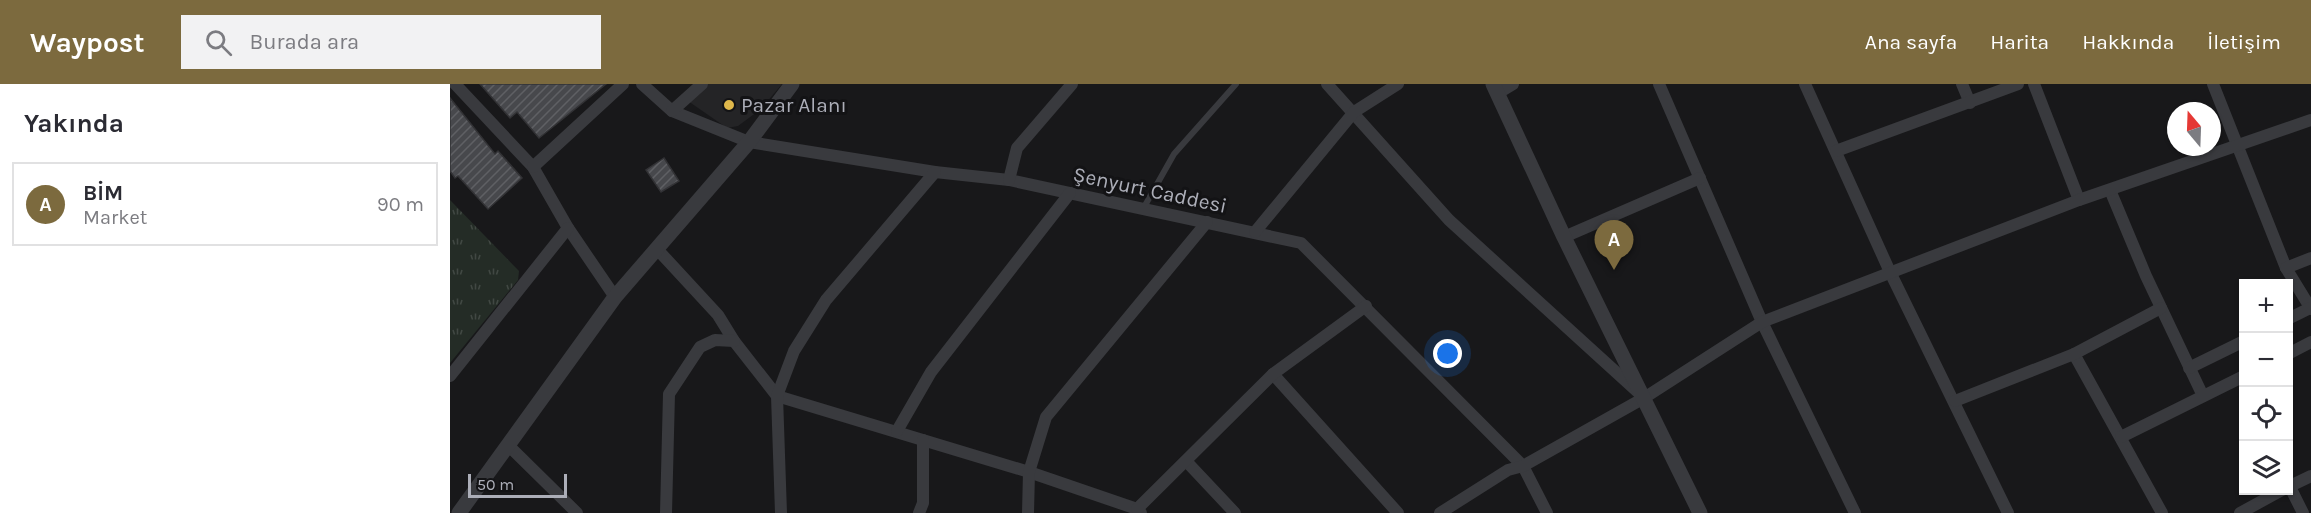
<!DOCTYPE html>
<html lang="tr">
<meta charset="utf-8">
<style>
body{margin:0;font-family:Karla,sans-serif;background:#f2f2f3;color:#2b2b33}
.controls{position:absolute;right:18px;bottom:18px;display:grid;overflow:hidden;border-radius:0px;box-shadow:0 2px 4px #0004}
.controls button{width:54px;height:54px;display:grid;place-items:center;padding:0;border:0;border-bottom:2px solid #e1e1e2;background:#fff;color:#2b2b33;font:30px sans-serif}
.compass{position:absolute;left:1717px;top:18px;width:54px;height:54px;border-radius:50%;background:#fff;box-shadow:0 2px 4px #0004;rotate:341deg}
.scale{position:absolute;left:18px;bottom:15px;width:99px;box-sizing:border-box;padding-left:6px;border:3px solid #acaeb8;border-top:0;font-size:16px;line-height:21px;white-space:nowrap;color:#acaeb8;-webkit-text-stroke:4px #131315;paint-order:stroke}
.you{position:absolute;left:998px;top:270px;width:21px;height:21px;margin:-15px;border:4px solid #fff;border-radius:50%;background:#1a73e8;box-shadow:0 0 0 9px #1a73e833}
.badge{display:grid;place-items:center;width:39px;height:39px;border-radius:50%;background:#7c6a3e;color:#fff;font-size:20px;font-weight:700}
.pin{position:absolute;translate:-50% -50px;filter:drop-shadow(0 2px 3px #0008)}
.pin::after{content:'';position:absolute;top:32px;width:21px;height:18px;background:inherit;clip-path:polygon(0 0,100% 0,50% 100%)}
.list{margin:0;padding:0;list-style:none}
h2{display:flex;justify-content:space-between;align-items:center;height:78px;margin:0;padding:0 24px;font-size:26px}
h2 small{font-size:20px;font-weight:400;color:#7c7c81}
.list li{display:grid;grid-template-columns:39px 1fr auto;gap:18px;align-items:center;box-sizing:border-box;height:84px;margin:0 12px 12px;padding:0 12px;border:2px solid #e1e1e2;border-radius:0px}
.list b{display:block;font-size:22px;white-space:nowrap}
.list p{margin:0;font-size:20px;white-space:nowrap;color:#7c7c81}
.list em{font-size:20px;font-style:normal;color:#7c7c81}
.icon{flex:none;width:33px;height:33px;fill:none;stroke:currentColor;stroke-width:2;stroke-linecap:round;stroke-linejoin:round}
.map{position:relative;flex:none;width:1861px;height:429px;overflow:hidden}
header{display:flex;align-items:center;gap:36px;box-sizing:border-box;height:84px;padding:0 30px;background:#7c6a3e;color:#fff}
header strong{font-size:28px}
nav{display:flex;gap:33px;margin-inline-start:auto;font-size:21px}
.search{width:420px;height:54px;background:#f2f2f3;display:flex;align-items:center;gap:15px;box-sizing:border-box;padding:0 21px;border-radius:0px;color:#7c7c81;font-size:22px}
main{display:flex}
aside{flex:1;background:#fff}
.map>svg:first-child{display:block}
.built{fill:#242426}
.park{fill:url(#park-tufts)}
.building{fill:url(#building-hatch);stroke:#323235;stroke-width:1.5}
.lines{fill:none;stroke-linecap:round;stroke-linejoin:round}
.service{stroke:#393a3e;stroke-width:6}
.minor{stroke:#393a3e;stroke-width:12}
.tertiary{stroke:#393a3e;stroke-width:15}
.poi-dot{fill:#dfb84b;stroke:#131315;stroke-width:2}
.labels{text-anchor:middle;stroke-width:6;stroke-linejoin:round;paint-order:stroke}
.poi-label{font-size:21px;fill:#acaeb8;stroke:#131315;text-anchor:start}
.street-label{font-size:21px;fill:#acaeb8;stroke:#131315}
</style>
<header>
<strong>Waypost</strong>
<div class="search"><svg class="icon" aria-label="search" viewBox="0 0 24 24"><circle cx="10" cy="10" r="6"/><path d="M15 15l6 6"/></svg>Burada ara</div>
<nav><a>Ana sayfa</a><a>Harita</a><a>Hakkında</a><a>İletişim</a></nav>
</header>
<main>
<aside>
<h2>Yakında<small></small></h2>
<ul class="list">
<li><span class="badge">A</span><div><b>BİM</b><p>Market</p></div><em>90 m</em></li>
</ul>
</aside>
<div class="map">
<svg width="1861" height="429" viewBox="0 0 1861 429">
<defs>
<pattern id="park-tufts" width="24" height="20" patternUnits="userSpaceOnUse" patternTransform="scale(1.5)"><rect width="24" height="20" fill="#242c26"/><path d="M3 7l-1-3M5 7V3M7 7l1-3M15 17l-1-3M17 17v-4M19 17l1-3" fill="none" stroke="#414843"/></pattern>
<pattern id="building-hatch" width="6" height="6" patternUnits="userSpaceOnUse" patternTransform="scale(1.5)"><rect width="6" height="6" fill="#47484c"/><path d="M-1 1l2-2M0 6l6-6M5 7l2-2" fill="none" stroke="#5f6064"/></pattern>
</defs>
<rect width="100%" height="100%" fill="#18181a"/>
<path class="built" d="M257 0H332L311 25 288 42 277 44 238 17Z"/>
<path class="park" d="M0 116 69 187 68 196 0 279Z"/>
<g class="building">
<path d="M30 0H156L89 54 67 28 60 34Z"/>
<path d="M0 14 45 70 48 67 72 94 38 125 8 92 5 94 0 87Z"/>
<path d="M214 74 229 97 211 108 196 86Z"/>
</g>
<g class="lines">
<path class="service" d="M693 125 724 70 786 0"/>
<g class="minor">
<path d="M5 0 83 83 118 144 165 213"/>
<path d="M192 0 222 27 299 58 485 88 559 96 851 159 1073 382 1097 429"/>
<path d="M877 0 999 136 1189 309"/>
<path d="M1209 0 1312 238 1405 429"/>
<path d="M1355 0 1440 188 1558 429"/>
<path d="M1512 0 1520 19"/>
<path d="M1584 0 1629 116"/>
<path d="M1763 0 1836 184 1861 225"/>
<path d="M1048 9 1063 0"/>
<path d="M222 27 252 0"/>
<path d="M1386 67 1568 0"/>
<path d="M83 83 173 0"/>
<path d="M559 96 567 64 622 0"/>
<path d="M1660 106 1696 192 1753 312"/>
<path d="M805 148 904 28 948 0"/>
<path d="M1114 153 1250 94"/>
<path d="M207 165 268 231 284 257 327 312 579 388 687 425 691 429"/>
<path d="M1836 184 1861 174"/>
<path d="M1838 235 1860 224"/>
<path d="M1624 270 1712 429"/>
<path d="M1838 270 1861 258"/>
<path d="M1739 284 1794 257"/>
<path d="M823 290 948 429"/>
<path d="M0 292 118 144"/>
<path d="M1505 317 1624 270 1711 224"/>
<path d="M447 347 481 288 620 109"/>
<path d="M1671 353 1794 292"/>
<path d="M59 362 127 429"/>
<path d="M736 377 785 429"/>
<path d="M1838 403 1861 392"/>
<path d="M1840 403 1853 429"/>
<path d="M687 425 823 290 916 222"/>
<path d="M216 429 219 310 250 263 265 256 284 257"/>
<path d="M331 429 327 312 344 267 376 216 485 88"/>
<path d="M469 429 473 419V356"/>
<path d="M578 429 579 388 596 333 757 138"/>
<path d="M990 429 1058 386 1073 382 1194 314 1312 238 1629 116 1861 36"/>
<path d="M1790 429 1832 406"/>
</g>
<g class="tertiary">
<path d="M1043 0 1114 153 1250 429"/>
<path d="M9 429 165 213 299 58 342 0"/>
</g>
</g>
<circle class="poi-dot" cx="279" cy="21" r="6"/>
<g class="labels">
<g class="poi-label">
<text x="291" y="28">Pazar Alanı</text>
</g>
<g class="street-label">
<text transform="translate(700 106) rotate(12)" y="7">Şenyurt Caddesi</text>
</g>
</g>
</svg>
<div class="controls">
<button>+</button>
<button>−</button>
<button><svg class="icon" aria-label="locate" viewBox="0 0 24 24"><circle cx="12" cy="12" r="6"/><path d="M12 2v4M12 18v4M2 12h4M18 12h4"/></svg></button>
<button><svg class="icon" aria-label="layers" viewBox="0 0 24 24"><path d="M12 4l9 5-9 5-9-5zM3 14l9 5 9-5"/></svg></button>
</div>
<svg class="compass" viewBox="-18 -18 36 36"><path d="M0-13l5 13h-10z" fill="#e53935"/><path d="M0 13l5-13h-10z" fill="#7c7c81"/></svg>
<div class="scale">50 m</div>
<div class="you"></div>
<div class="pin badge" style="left:1164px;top:186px">A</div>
</div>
</main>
